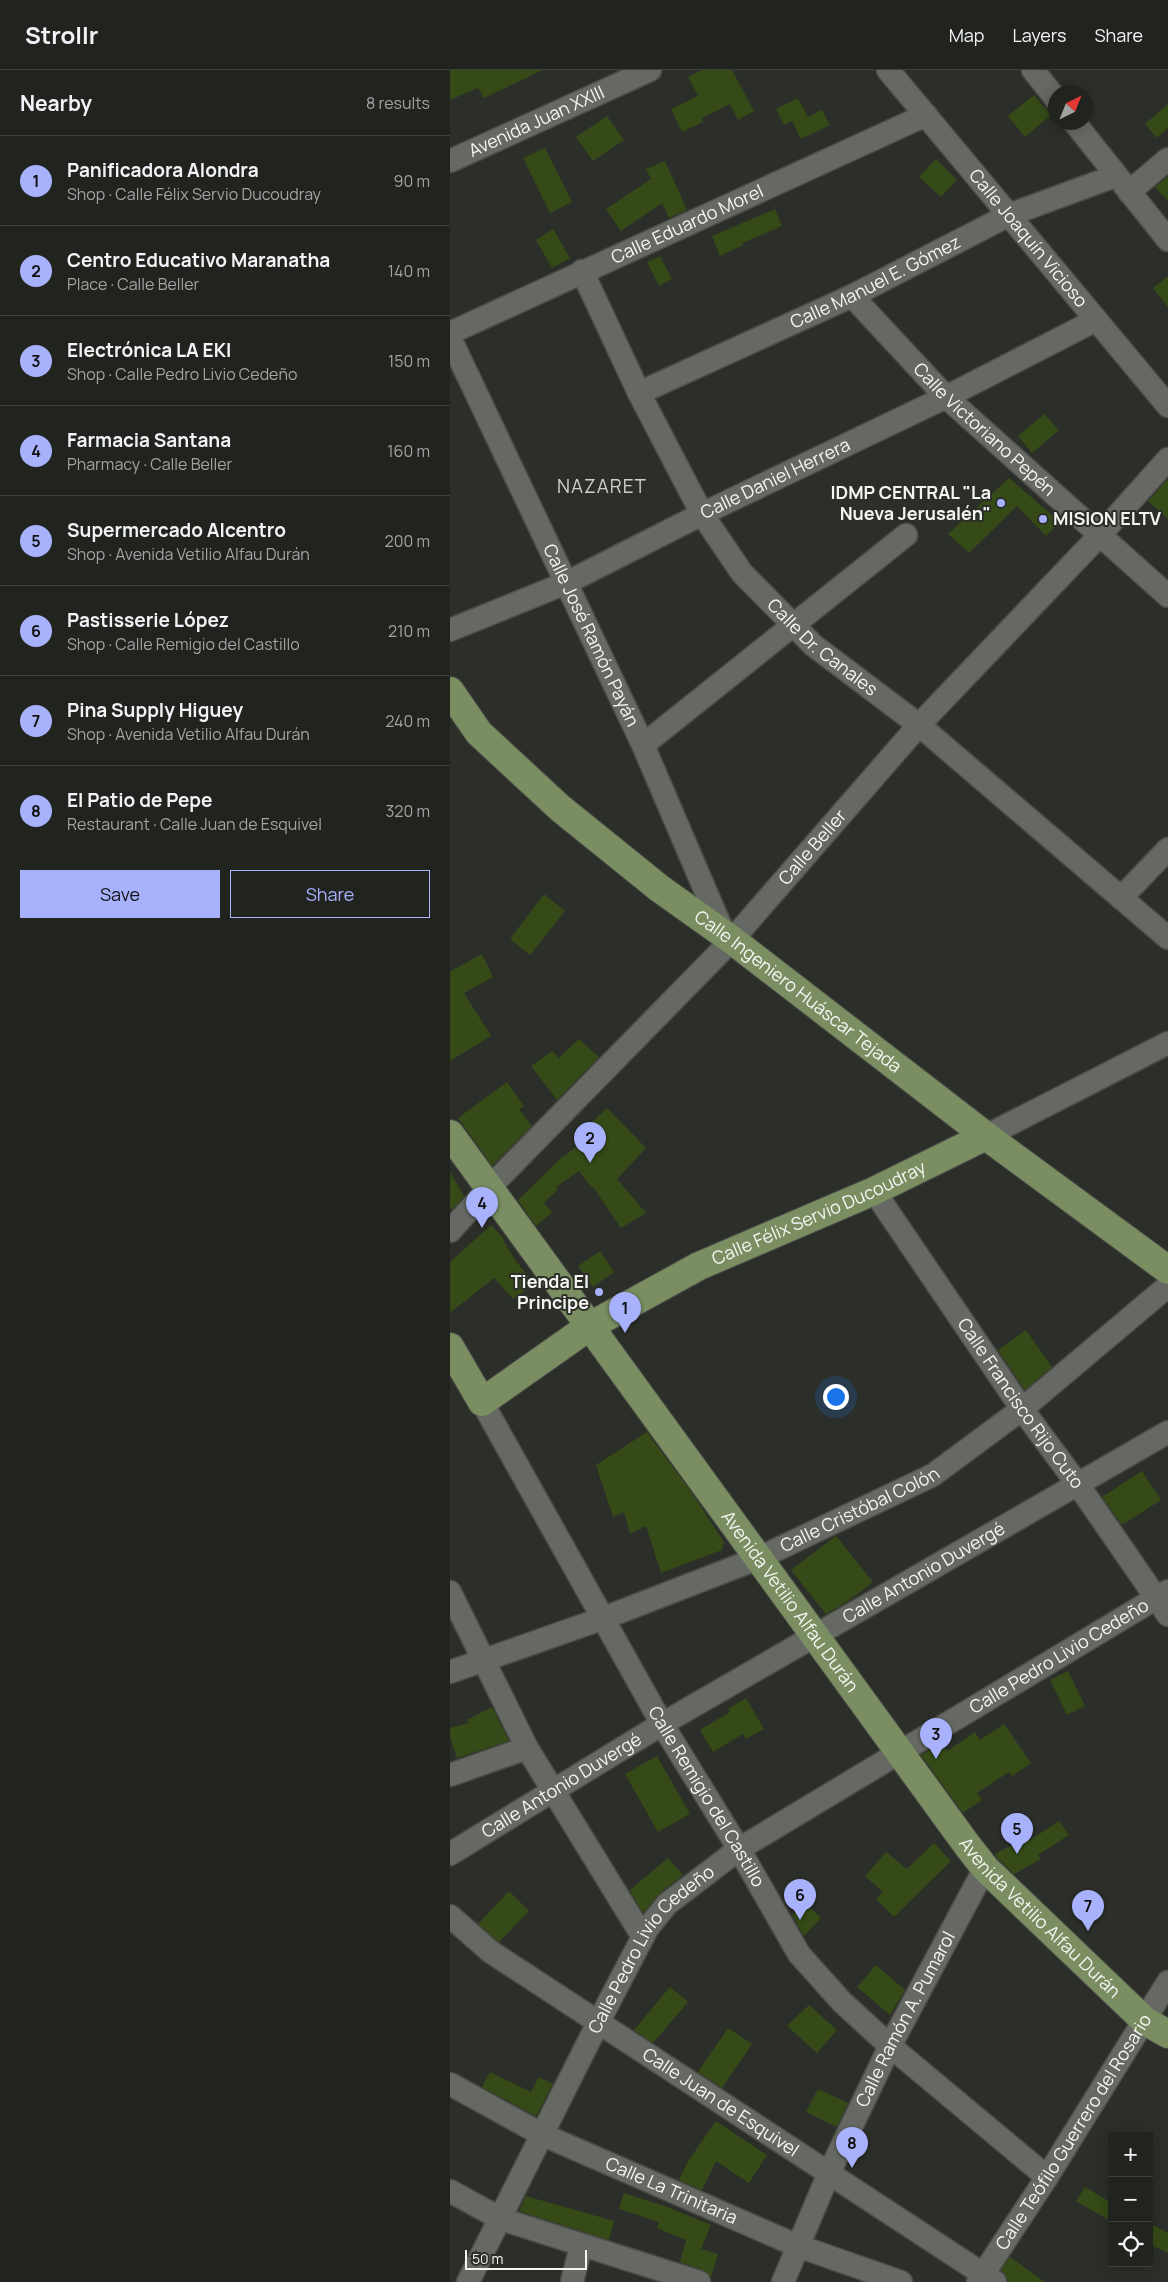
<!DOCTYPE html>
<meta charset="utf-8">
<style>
body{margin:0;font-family:Manrope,sans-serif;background:#292b28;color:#f1f3f6}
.controls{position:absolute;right:15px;bottom:15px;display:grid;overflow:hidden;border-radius:0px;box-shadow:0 2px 12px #0003}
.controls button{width:45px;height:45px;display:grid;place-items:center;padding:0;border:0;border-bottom:1px solid #3e403d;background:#21231f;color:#f1f3f6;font:25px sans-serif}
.compass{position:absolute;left:598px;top:15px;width:45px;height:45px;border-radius:50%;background:#21231f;box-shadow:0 2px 12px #0003;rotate:43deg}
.scale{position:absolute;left:15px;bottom:12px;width:122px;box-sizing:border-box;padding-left:5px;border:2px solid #f4f5f2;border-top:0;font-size:14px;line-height:18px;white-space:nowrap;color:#f4f5f2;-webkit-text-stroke:4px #2c2f29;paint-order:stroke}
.you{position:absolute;left:385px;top:1326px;width:18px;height:18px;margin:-12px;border:4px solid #fff;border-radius:50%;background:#1a73e8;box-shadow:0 0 0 8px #1a73e833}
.badge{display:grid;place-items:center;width:32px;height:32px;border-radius:50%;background:#a7b1fc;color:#111;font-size:16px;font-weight:700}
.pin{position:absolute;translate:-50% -41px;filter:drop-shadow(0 1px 2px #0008)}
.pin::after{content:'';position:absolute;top:26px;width:18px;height:15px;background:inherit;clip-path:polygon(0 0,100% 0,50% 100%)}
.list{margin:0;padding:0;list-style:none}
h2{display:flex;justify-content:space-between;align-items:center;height:65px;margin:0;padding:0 20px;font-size:21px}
h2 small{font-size:16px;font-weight:400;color:#a2a4a4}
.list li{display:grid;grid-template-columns:32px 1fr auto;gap:15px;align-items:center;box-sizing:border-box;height:90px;padding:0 20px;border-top:1px solid #3e403d}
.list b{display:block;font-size:19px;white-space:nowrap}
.list p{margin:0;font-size:16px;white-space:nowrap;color:#a2a4a4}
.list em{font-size:16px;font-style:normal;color:#a2a4a4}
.actions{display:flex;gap:10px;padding:15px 20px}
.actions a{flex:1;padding:11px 0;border:1px solid #a7b1fc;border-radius:0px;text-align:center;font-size:18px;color:#a7b1fc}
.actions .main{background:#a7b1fc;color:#111}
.icon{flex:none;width:28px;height:28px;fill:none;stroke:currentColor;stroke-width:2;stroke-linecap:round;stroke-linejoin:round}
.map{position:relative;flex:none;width:718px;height:2212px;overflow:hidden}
header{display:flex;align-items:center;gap:30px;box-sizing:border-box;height:70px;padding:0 25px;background:#21231f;border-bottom:1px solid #3e403d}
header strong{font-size:24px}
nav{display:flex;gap:28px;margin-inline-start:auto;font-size:18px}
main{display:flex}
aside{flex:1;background:#21231f}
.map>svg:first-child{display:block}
.building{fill:#354a17}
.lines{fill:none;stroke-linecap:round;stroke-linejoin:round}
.minor-casing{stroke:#4b4c48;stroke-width:25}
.major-casing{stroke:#4b4c48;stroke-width:30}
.minor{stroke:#666963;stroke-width:22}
.major{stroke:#7a8e61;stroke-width:28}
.poi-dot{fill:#a7b1fc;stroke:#2c2f29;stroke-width:2}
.labels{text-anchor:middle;stroke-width:4;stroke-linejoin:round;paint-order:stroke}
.street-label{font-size:18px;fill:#f4f5f2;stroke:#2c2f29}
.poi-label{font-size:18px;font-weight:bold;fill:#f4f5f2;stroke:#2c2f29;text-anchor:end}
.neighbourhood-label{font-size:19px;letter-spacing:1px;fill:#cdd0c9;stroke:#2c2f29}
</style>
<header>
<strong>Strollr</strong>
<nav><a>Map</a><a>Layers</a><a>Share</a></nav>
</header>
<main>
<aside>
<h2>Nearby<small>8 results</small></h2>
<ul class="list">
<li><span class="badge">1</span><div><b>Panificadora Alondra</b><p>Shop · Calle Félix Servio Ducoudray</p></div><em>90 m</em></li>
<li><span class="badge">2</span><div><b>Centro Educativo Maranatha</b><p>Place · Calle Beller</p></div><em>140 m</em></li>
<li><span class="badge">3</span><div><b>Electrónica LA EKI</b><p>Shop · Calle Pedro Livio Cedeño</p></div><em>150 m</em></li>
<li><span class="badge">4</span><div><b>Farmacia Santana</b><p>Pharmacy · Calle Beller</p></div><em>160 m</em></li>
<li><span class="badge">5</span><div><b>Supermercado Alcentro</b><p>Shop · Avenida Vetilio Alfau Durán</p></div><em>200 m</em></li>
<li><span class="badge">6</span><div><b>Pastisserie López</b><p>Shop · Calle Remigio del Castillo</p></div><em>210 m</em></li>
<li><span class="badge">7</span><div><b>Pina Supply Higuey</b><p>Shop · Avenida Vetilio Alfau Durán</p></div><em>240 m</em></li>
<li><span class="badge">8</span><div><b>El Patio de Pepe</b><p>Restaurant · Calle Juan de Esquivel</p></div><em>320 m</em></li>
</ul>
<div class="actions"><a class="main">Save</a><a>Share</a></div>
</aside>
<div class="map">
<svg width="718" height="2212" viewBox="0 0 718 2212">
<rect width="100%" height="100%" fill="#2c2f29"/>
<g class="building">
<path d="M0 0H93L34 28 28 18 0 30Z"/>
<path d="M252 0H282L304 41 288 50 280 34 252 48 253 52 232 62 221 39 248 26 238 7Z"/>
<path d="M584 25 601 45 575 67 558 46Z"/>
<path d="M348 28 358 47 372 40 380 55 351 69 342 51 334 55 326 39Z"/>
<path d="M718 34V58L707 68 695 54Z"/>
<path d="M157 46 174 70 143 91 126 67Z"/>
<path d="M95 78 122 132 100 143 73 88Z"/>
<path d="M486 89 507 110 491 127 469 107Z"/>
<path d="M215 91 237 140 219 148 212 133 171 161 156 139 201 109 196 99Z"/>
<path d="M718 106V131L705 117Z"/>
<path d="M325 139 332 156 292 173 293 175 270 186 262 166Z"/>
<path d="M103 159 120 188 102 198 86 170Z"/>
<path d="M210 186 222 209 209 216 197 192Z"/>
<path d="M718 206V237L703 218Z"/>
<path d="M594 344 609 360 582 383 568 366Z"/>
<path d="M559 408 610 452 596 466 567 436 519 483 498 464Z"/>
<path d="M718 409V449L698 431Z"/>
<path d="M94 824 115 841 80 885 60 869Z"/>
<path d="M32 884 43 907 14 923 41 966 0 991V900L1 901Z"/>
<path d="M129 969 149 987 107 1030 81 996 102 981 109 988Z"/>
<path d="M57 1012 74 1036 69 1039 82 1056 42 1096 8 1048Z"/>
<path d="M157 1038 196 1078 167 1109 196 1143 171 1158 143 1117 142 1118 129 1101 106 1117 108 1119 94 1133 102 1142 86 1156 68 1130 113 1086 114 1087 144 1061 139 1055Z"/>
<path d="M0 1102 14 1126 2 1140 0 1137Z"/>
<path d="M41 1155 54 1169 53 1170 66 1191 84 1214 63 1229 44 1208 0 1243V1192Z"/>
<path d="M150 1181 164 1202 143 1217 128 1196Z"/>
<path d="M576 1260 602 1297 575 1320 548 1280Z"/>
<path d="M197 1362 242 1423 274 1472 272 1480 211 1503 196 1456 180 1464 174 1442 163 1447 146 1395Z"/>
<path d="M692 1401 711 1430 672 1455 652 1427Z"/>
<path d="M386 1466 423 1512 398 1531 376 1544 341 1500Z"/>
<path d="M618 1601 635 1636 617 1645 600 1610Z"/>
<path d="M296 1628 314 1659 296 1669 293 1664 263 1682 250 1660 280 1642 278 1639Z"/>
<path d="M42 1637 59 1671 7 1688 0 1667V1658L19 1653 17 1650Z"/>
<path d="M554 1654 581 1693 562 1706 559 1702 527 1723 532 1730 513 1743 471 1685 493 1672 497 1681 525 1662 530 1670Z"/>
<path d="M207 1686 240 1744 208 1762 175 1704Z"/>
<path d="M609 1751 619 1765 588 1785 591 1789 564 1804 548 1789 545 1784 578 1766 580 1770Z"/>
<path d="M484 1773 501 1791 444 1847 426 1829 433 1822 415 1806 436 1782 457 1799Z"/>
<path d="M218 1788 233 1805 209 1824 193 1843 180 1820Z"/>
<path d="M59 1821 79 1841 49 1872 28 1854Z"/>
<path d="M357 1834 371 1848 354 1866 342 1845Z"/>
<path d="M426 1895 455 1920 440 1945 407 1917Z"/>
<path d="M220 1917 238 1932 203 1973 184 1960Z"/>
<path d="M359 1935 387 1960 367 1983 337 1956Z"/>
<path d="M278 1958 302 1974 272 2018 248 2002Z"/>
<path d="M40 2002 81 2022 89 2007 103 2014 86 2046 32 2017Z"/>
<path d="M368 2019 398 2033 387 2057 356 2042Z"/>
<path d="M266 2051 317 2085 299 2113 266 2091 252 2120 229 2110 238 2091Z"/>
<path d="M635 2117 662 2133V2152L626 2131Z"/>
<path d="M174 2123 217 2137 261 2155 251 2179 268 2184 261 2207 253 2200 230 2192 236 2170 207 2158 209 2152 169 2139Z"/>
<path d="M76 2126 164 2151 159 2170 69 2141Z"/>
<path d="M699 2153 718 2163V2183L699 2174Z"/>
<path d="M560 2187 595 2212H558L556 2206 551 2200Z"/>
</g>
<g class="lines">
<g class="minor-casing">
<g id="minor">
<path id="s1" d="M438 0 718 336"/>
<path d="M583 0 606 29"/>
<path d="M624 52 718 170"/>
<path id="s2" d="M0 91 200 0"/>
<path d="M679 122 718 89"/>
<path id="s3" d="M132 201 189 323 252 444 292 503 363 575 469 655 718 868"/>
<path id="s4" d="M402 226 496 327 718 526"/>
<path id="s5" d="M0 263 476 45"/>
<path id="s6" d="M0 268 193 675 274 864"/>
<path id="s7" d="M189 323 402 226 559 145 665 106"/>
<path id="s8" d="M0 560 116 513 252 444 496 327 646 250"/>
<path d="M193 675 456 465"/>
<path d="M671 828 718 779"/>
<path d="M536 1066 718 973"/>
<path id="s9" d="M424 1121 572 1339 629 1416 718 1545"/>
<path id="s10" d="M0 1161 39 1118 282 870 469 655 650 465 718 389"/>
<path id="s11" d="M32 1332 212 1654 289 1779 349 1884 392 1932 440 1976 597 2107"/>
<path d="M0 1522 77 1678 193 1867"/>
<path id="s12" d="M0 1602 154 1548 309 1488 483 1405 572 1339 718 1216"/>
<path d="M0 1705 77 1678"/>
<path id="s13" d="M0 1784 212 1654 718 1362"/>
<path id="s14" d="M0 1846 41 1882 545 2212"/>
<path id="s15" d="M0 2014 91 2064 348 2176 451 2212"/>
<path d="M0 2121 51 2149 249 2212"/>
<path id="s16" d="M18 2212 148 1953 197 1859 217 1834 289 1779 718 1521"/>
<path d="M122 2212 131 2176"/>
<path id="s17" d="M333 2212 379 2103 440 1976 535 1798"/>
<path id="s18" d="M528 2212 597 2107 718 1912"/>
</g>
</g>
<g class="major-casing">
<g id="major">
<path id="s19" d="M0 621 29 663 110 738 209 818 282 870 536 1066 718 1200"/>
<path id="s20" d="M0 1064 517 1775 535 1798 695 1951 718 1964"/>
<path id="s21" d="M0 1277 32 1332 140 1256 249 1196 424 1121 536 1066"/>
</g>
</g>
<use href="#minor" class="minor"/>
<use href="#major" class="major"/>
</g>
<g class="poi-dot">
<circle cx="551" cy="433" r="5"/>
<circle cx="593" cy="449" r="5"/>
<circle cx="149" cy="1222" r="5"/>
</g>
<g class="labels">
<g class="street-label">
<text dy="6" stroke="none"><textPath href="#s2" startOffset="95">Avenida Juan XXIII</textPath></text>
<text dy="6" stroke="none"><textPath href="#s5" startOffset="261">Calle Eduardo Morel</textPath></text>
<text dy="6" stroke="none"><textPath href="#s1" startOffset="219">Calle Joaquín Vicioso</textPath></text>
<text dy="6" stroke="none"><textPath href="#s7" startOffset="261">Calle Manuel E. Gómez</textPath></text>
<text dy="6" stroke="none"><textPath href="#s4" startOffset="188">Calle Victoriano Pepén</textPath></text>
<text dy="6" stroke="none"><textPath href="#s8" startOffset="359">Calle Daniel Herrera</textPath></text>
<text dy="6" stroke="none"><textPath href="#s6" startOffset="329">Calle José Ramón Payán</textPath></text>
<text dy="6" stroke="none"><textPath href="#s3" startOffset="452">Calle Dr. Canales</textPath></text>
<text dy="6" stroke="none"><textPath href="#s10" startOffset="528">Calle Beller</textPath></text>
<text dy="6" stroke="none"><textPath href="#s19" startOffset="462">Calle Ingeniero Huáscar Tejada</textPath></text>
<text dy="6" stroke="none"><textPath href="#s21" startOffset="451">Calle Félix Servio Ducoudray</textPath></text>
<text dy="6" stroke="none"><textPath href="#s9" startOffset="258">Calle Francisco Rijo Cuto</textPath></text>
<text dy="6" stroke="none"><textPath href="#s12" startOffset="441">Calle Cristóbal Colón</textPath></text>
<text dy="6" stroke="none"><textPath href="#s13" startOffset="551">Calle Antonio Duvergé</textPath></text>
<text dy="6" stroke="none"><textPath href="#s20" startOffset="578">Avenida Vetilio Alfau Durán</textPath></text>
<text dy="6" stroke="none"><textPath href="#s16" startOffset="892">Calle Pedro Livio Cedeño</textPath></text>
<text dy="6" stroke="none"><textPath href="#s13" startOffset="131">Calle Antonio Duvergé</textPath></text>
<text dy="6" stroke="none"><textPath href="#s11" startOffset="454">Calle Remigio del Castillo</textPath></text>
<text dy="6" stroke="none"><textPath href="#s20" startOffset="982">Avenida Vetilio Alfau Durán</textPath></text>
<text dy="6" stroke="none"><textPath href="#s16" startOffset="382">Calle Pedro Livio Cedeño</textPath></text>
<text dy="6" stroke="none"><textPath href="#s17" startOffset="290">Calle Ramón A. Pumarol</textPath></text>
<text dy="6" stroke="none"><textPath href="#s14" startOffset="329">Calle Juan de Esquivel</textPath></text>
<text dy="6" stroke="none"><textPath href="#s18" startOffset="178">Calle Teófilo Guerrero del Rosario</textPath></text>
<text dy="6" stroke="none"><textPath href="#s15" startOffset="246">Calle La Trinitaria</textPath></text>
</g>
<g class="poi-label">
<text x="541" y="429">IDMP CENTRAL "La<tspan x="541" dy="21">Nueva Jerusalén"</tspan></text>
<text x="603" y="455" text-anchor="start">MISION ELTV</text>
<text x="139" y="1218">Tienda El<tspan x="139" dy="21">Principe</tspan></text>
</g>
<g class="neighbourhood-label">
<text x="152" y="423">NAZARET</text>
</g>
</g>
</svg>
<div class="controls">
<button>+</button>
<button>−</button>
<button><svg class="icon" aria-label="locate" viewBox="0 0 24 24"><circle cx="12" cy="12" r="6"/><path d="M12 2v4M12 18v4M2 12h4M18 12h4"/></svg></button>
</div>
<svg class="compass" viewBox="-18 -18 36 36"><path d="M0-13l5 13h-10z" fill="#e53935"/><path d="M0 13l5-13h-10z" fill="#a2a4a4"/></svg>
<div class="scale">50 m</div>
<div class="you"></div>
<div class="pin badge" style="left:175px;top:1263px">1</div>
<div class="pin badge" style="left:140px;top:1093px">2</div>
<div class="pin badge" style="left:486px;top:1689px">3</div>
<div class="pin badge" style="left:32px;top:1158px">4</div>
<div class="pin badge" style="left:567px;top:1784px">5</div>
<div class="pin badge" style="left:350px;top:1850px">6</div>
<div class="pin badge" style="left:638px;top:1861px">7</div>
<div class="pin badge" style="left:402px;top:2098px">8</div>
</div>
</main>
